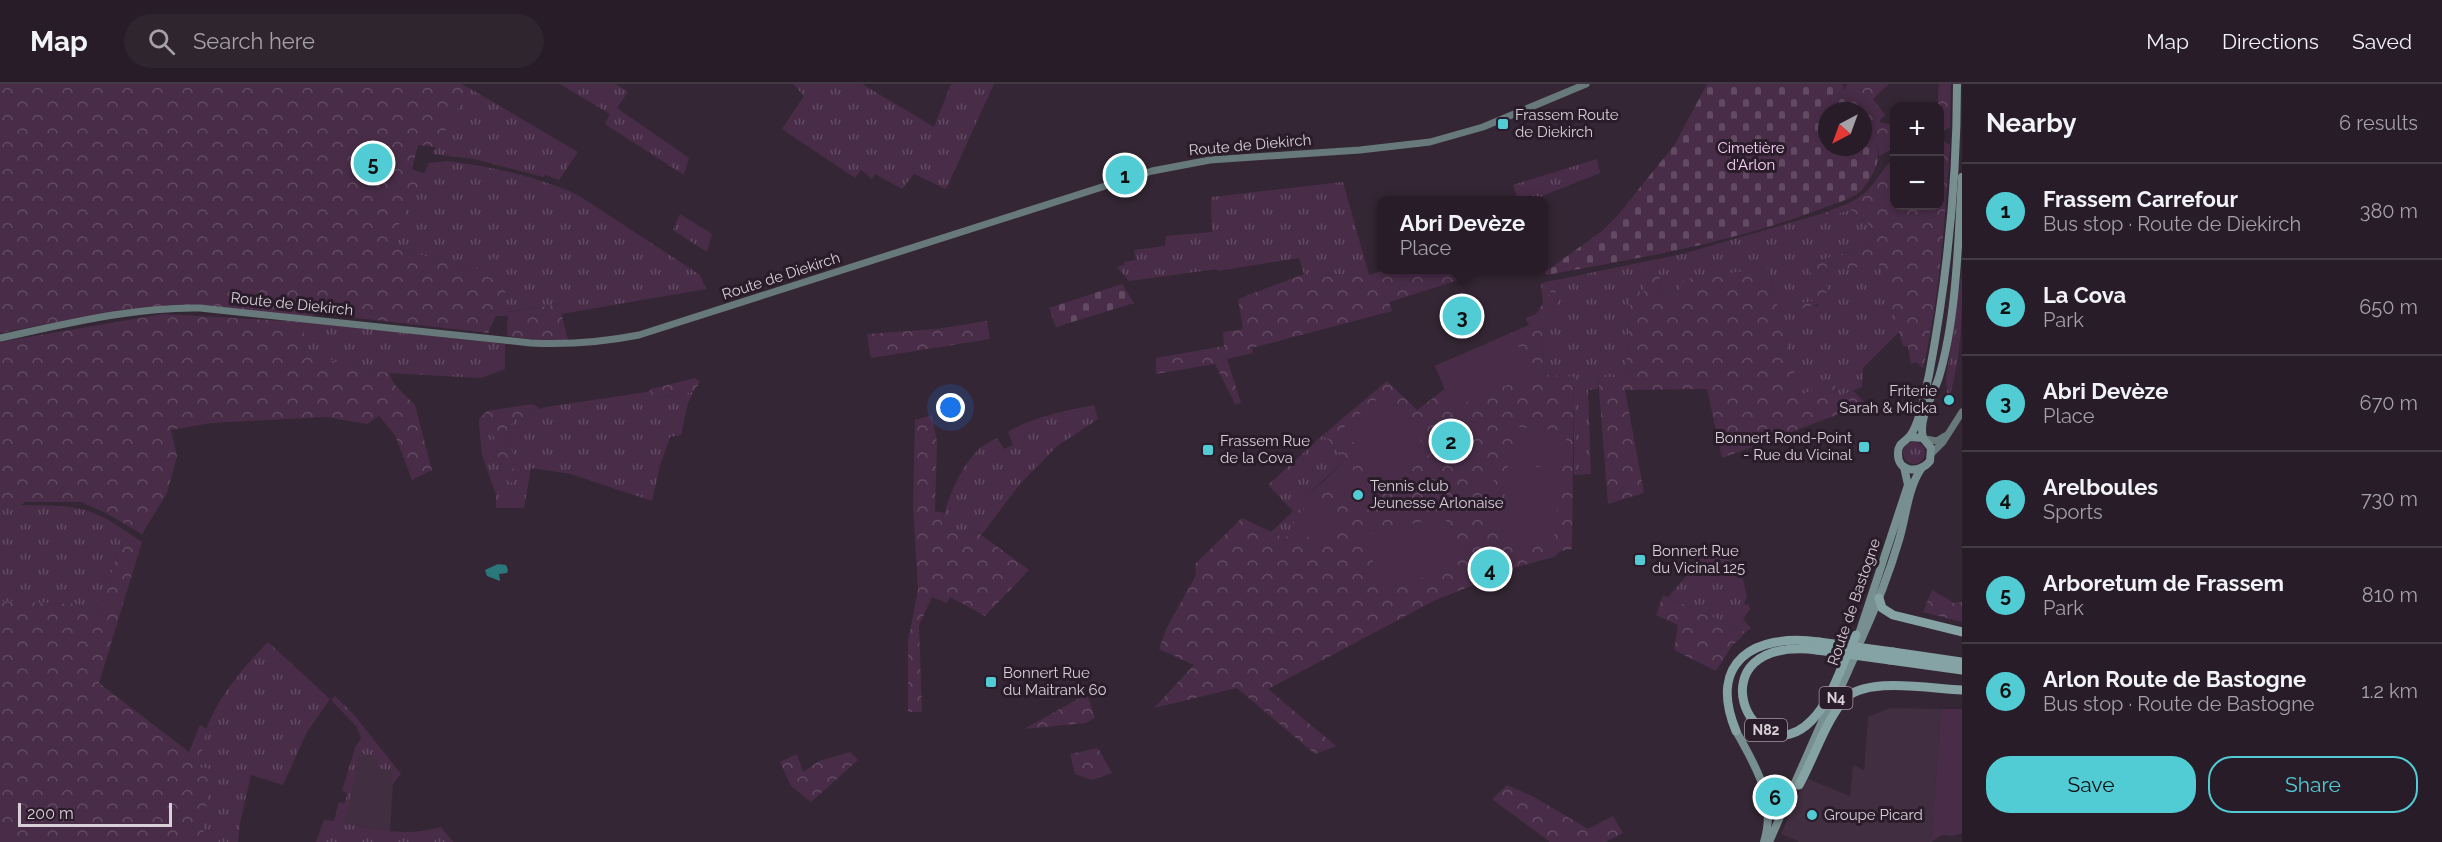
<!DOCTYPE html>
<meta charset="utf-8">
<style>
body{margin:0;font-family:Raleway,sans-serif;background:#2f252f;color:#f1f3f6}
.controls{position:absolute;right:18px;top:18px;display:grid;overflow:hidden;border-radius:12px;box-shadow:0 3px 9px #0003}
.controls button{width:54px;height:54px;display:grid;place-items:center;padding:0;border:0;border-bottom:2px solid #433a44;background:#271c27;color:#f1f3f6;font:30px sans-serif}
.compass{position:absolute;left:1818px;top:18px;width:54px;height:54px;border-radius:50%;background:#271c27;box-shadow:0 3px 9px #0003;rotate:221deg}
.scale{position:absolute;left:18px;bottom:15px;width:154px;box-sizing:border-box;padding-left:6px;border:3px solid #d8cfd8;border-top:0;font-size:16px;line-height:21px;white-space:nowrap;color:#d8cfd8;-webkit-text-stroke:4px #2a1c2a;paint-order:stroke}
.you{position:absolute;left:951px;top:324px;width:21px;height:21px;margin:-15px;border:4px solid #fff;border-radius:50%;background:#1a73e8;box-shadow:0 0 0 9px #1a73e833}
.badge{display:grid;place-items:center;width:39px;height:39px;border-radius:50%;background:#51ccd4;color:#111;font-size:20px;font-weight:700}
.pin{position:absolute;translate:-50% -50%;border:3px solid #fff;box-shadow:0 2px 6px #0006}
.popup{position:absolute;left:1377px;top:112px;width:171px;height:78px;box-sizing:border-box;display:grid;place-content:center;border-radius:12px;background:#271c27;filter:drop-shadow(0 2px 4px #0005);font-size:20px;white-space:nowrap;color:#a4a1a7}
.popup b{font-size:22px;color:#f1f3f6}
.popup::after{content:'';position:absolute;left:50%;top:100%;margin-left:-12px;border:12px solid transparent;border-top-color:#271c27}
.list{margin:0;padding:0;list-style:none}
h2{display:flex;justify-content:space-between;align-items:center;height:78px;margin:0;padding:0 24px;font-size:26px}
h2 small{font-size:20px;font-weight:400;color:#a4a1a7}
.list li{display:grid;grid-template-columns:39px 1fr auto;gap:18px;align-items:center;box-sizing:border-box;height:96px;padding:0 24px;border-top:2px solid #433a44}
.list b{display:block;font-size:22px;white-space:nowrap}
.list p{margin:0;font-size:20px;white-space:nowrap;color:#a4a1a7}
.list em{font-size:20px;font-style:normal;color:#a4a1a7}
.actions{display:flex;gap:12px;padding:18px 24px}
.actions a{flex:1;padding:14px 0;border:2px solid #51ccd4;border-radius:24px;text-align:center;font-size:21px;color:#51ccd4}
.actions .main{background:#51ccd4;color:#111}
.icon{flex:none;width:33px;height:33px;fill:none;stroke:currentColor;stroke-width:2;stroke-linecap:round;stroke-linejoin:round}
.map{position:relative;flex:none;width:1962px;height:758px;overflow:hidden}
header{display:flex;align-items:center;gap:36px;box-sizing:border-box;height:84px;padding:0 30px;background:#271c27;border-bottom:2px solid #433a44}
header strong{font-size:28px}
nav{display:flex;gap:33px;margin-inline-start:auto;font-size:21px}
.search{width:420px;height:54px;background:#2f252f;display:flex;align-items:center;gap:15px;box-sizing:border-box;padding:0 21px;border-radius:33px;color:#a4a1a7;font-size:22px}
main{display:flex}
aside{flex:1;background:#271c27}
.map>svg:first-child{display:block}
.built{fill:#412e40}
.grass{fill:url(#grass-tufts)}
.forest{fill:url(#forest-crowns)}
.cemetery{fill:url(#cemetery-stones)}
.garden{fill:#492d48}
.water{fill:url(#water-ripples)}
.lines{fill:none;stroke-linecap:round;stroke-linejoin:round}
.secondary{stroke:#67797b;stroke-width:7}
.primary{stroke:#778f90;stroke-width:8}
.highway{stroke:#85a2a4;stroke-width:9}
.highway-bridge{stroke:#85a2a4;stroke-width:9}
.poi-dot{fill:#51ccd4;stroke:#2a1c2a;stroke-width:2}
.labels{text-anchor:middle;stroke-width:6;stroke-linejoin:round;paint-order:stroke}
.shield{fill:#2a1c2a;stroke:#a499a4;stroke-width:1.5}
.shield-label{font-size:14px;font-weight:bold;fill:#d8cfd8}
.poi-label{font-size:15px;fill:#d8cfd8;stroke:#2a1c2a;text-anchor:start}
.street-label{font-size:15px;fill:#d8cfd8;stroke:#2a1c2a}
.park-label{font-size:15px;fill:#fbd6fa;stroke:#2a1c2a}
</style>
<header>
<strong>Map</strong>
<div class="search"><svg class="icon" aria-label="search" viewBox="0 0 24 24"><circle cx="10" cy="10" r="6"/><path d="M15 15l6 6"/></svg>Search here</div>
<nav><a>Map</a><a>Directions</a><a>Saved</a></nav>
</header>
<main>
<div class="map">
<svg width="1962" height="758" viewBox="0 0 1962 758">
<defs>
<pattern id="grass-tufts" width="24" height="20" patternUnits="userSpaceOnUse" patternTransform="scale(1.5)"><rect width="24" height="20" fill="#492d48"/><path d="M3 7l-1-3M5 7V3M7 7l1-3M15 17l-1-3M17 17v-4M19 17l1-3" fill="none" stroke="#624a62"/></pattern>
<pattern id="forest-crowns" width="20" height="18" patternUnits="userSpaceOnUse" patternTransform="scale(1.5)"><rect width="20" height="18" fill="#492d48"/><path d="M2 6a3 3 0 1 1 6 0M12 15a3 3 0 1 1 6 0" fill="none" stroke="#624a62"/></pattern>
<pattern id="cemetery-stones" width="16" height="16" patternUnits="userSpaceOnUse" patternTransform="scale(1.5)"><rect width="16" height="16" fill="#492d48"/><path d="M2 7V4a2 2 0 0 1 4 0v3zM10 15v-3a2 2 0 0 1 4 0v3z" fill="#624a62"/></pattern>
<pattern id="water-ripples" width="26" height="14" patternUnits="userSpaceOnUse" patternTransform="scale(1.5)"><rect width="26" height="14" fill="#2a777c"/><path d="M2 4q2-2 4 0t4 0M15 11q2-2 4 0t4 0" fill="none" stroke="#345d61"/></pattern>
</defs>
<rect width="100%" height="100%" fill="#342634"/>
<g class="built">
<path d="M1890 624 1941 625 1931 758H1800L1781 750 1806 694 1850 712 1853 681 1864 686 1868 633Z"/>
<path d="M360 669 371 672 394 687 391 699 393 700 390 748 343 739Z"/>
</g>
<g class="grass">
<path d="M560 0H616L628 8 617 24 689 74 684 91 605 40 610 30Z"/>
<path d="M793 0H862L934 43 951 0H994L946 105 914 90 902 105 875 90 872 95 861 86 855 94 782 45 804 12Z"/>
<path d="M469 4 578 68 559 96 546 91 543 93 474 75 432 70Z"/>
<path d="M1597 75 1600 89 1532 116H1518L1513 101Z"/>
<path d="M447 77C492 83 541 93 581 113L700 191 706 205 561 230 558 220 500 229 507 200 487 193 493 173 486 184 472 183 469 186 389 161 429 79Z"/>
<path d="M1343 98 1369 191 1304 190 1299 174 1217 187V185L1129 197 1117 183 1124 181V178L1136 176 1134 166 1165 162 1166 152 1212 148 1211 113Z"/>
<path d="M1851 126 1866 137 1875 150 1872 160 1813 179 1810 185 1816 209 1813 217 1785 222H1818L1827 207 1823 189 1826 183 1837 182 1849 186 1874 176 1880 182 1900 247 1863 284 1862 303 1839 312 1834 298 1800 312 1768 184 1680 211 1663 212 1657 180 1643 216 1630 213 1626 293H1598V305L1588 306 1591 390 1574 391V293L1543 290 1542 232 1558 218 1554 203 1543 220 1541 199 1682 170 1824 129 1827 132Z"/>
<path d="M680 130 712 150 707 168 673 146Z"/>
<path d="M1962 186C1962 228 1962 270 1950 311L1947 309 1946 295Z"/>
<path d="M304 238 505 260V285L481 294 389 289 340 280 303 263Z"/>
<path d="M651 305 656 314 693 308 688 319 681 351 670 353 660 382 652 417 571 390 531 384 524 424H496V411L482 371 479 341H484L490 333 502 394 513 399 514 378 507 345 516 334 540 330V325L546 323 647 308Z"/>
<path d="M1094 321 1098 335 1056 363 1020 400 982 450 972 444 967 453 942 441C946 416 961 382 980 364 985 360 992 357 997 354L1004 365 1013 361 1008 348C1035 332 1065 327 1094 321Z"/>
<path d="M1323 351 1346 375 1307 411 1312 416 1302 448 1287 456 1271 448 1293 427 1268 401Z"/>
<circle cx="1914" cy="369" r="11"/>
<path d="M21 421C65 422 86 419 124 446L100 529 75 520 0 517V423Z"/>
<path d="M1706 470 1739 479 1747 512 1744 520 1749 521 1750 525 1743 535 1751 544 1746 548 1668 513 1690 488 1693 477Z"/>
<path d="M268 558 330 615 307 648 283 701 251 691 240 739 238 758H202C202 734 197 709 198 684 201 632 234 593 268 558Z"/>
<path d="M335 612 355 632 401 690 393 700H391L393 687 377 684 379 678 371 672 360 669 344 739C375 746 409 753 441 743L453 758H316L324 736 334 737 339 718 345 719 347 709 342 707 355 664 361 654 357 643 331 616Z"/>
</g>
<g class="forest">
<path d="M0 0H461L469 4 436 63 418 61 412 85 424 90 389 161 469 186 472 183 486 184 488 178 494 173 488 193 507 199 501 229 559 220 568 256H535L507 252 508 232H496L488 249 322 230 304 233 174 222 83 233 0 249Z"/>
<path d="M1847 0H1889L1873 15 1885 31 1880 36 1881 39 1889 40 1894 46V64L1879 72C1879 54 1863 44 1863 27H1857L1844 7Z"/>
<path d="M1939 0H1951L1950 44 1940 47C1939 30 1937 17 1939 0Z"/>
<path d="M1940 54 1950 61C1945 136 1940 211 1923 285L1917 278 1911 280 1908 263 1903 262 1880 182 1875 177 1849 186 1837 182 1827 183 1823 189 1827 207 1823 219 1787 228 1785 222 1813 217 1816 209 1810 185 1813 179 1872 160 1875 150 1866 137 1851 126 1827 132 1824 129C1839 123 1855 118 1867 107 1877 97 1883 84 1894 74V122H1940Z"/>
<path d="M1657 180 1663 212 1680 211 1679 202 1685 195 1768 184 1800 311 1834 298 1839 312 1853 307 1866 320 1722 374 1707 305 1625 306 1644 409 1608 420 1598 293H1626L1630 212 1639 206 1643 214 1648 181Z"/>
<path d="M1386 186H1447L1448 189 1466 186 1460 188 1462 195 1389 218 1392 227 1252 264 1253 269 1227 275 1241 319 1235 320 1215 280 1156 290V274L1224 262 1223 248 1243 245 1238 215 1304 190 1369 191Z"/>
<path d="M1554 202 1558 219 1542 232 1543 290 1574 293 1572 465 1561 467 1554 473 1520 482 1434 517 1268 605 1336 662 1315 670 1237 604 1154 624 1194 581 1159 565 1167 543 1196 491 1195 480 1242 434 1286 455 1288 448H1301L1291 437 1312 417 1307 411 1324 397 1346 375 1323 351 1387 297 1417 326 1445 305 1435 282 1529 241 1526 234 1536 230Z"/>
<path d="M163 230 304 238V263L340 280 389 289 394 300 415 321 432 386 412 396 395 351 379 332 367 340 326 333 210 339 171 346 177 372 167 409 142 450 106 429 81 418H25L21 421 0 423V258Z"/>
<path d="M987 237 990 255 871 274 867 250 937 245Z"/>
<path d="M695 294 700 298 693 308 655 314 651 305Z"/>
<path d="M533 320 540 325V330L516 334 507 345 514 378 513 399 502 394 490 334 484 341H479V335L487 327Z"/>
<path d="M932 331 937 358 935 427 944 429 942 441 967 453 972 444 1029 486 985 532 950 513 947 519 932 513 919 541 922 628H908V557L918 506 913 422 915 336Z"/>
<path d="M124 446 142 458 99 599 189 668 200 641 207 645 198 683 211 685 202 758H0V517L76 520 100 529Z"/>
<path d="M1932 506 1954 519 1962 518V538L1923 528Z"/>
<path d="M1663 511 1746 548 1732 562 1716 587 1674 566 1678 541 1656 531Z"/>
<path d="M1087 610 1095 634 1085 639 1024 645Z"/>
<path d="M1098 664 1112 689 1092 696 1075 690 1070 670Z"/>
<path d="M850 668 858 676 811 718 791 702 780 678 797 670 803 688 819 677Z"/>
<path d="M1507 701 1534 713 1588 745 1613 732 1623 749 1605 758H1550L1492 715Z"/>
</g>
<g class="cemetery">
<path d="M1707 0H1843L1844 7 1857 27H1827V63H1863V36C1880 61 1885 74 1865 102 1857 114 1839 118 1826 123 1736 158 1640 174 1546 191L1545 188 1602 147 1618 131 1675 60Z"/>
<path d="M1122 200 1134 219 1056 243 1049 224Z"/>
</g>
<g class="garden">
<path d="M1513 249 1531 291 1453 324 1435 282Z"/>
<path d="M1382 311 1431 369 1391 403 1342 345Z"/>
<path d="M1515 343 1567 347 1565 379 1513 375Z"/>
<path d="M1508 380 1561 385 1553 463 1500 457Z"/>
<path d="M1350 383 1360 393 1341 413 1331 403Z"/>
<path d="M1483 383 1494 384 1493 410H1483Z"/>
<path d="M1363 396 1374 407 1354 427 1343 416Z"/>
<path d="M1313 417 1339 444 1319 464 1293 437Z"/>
<path d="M1445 432 1459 485 1380 504 1366 451Z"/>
<path d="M1941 625H1962V749L1952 752 1942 751 1931 758Z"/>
</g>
<path class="water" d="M498 480 506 481 508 486 507 489 499 490 500 497 487 492 485 486Z"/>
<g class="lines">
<g class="secondary">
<path d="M0 254C66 240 132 223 200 224L531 259C569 261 603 258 639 251L1152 87 1210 76 1360 66 1430 58 1483 43 1586 0"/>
<path d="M1925 355 1937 357 1945 352"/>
<path d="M1932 369 1943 358 1962 328"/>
</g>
<g class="primary">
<path d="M1909 353 1923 354 1931 364 1930 377C1920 390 1897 389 1898 369 1898 359 1905 358 1910 352 1920 339 1925 307 1929 291 1947 195 1957 97 1957 0"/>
<path d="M1923 354C1918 334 1933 312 1939 293 1957 232 1958 156 1962 93"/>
<path d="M1857 556 1908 401 1904 383"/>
<path d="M1861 556C1876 523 1889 490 1899 456 1906 433 1908 404 1921 385"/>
<path d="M1836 614 1857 567"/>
<path d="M1736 647C1756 683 1777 716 1764 758"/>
<path d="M1769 758 1835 608"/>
</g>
<g class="highway">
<path d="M1879 514 1882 524 1893 531 1962 548"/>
<path d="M1817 566C1689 551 1752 698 1812 636 1834 613 1842 578 1856 551"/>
<path d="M1893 568 1962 578"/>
<path d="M1890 576 1962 586"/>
<path d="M1736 647C1707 577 1755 549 1819 558"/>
<path d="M1799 701C1814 674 1823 643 1842 618 1862 591 1931 605 1962 606"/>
</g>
<g class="highway-bridge">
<path d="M1819 558 1893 568"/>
<path d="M1817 566 1890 576"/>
</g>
</g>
<g class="poi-dot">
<rect x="1497" y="34" width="12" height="12" rx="3"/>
<circle cx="1949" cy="316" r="6"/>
<rect x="1858" y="357" width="12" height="12" rx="3"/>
<rect x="1202" y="360" width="12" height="12" rx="3"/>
<circle cx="1358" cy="411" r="6"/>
<rect x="1634" y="470" width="12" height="12" rx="3"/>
<rect x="985" y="592" width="12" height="12" rx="3"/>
<circle cx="1812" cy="731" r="6"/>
</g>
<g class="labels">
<g class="shield">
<rect x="1819.5" y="603" width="33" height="22" rx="4.5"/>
<rect x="1745" y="635" width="42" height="22" rx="4.5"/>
</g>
<g class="shield-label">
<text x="1836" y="619">N4</text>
<text x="1766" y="651">N82</text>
</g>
<g class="poi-label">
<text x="1515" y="36">Frassem Route<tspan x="1515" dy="17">de Diekirch</tspan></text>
<text x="1937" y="312" text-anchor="end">Friterie<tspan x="1937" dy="17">Sarah &amp; Micka</tspan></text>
<text x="1852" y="359" text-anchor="end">Bonnert Rond-Point<tspan x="1852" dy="17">- Rue du Vicinal</tspan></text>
<text x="1220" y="362">Frassem Rue<tspan x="1220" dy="17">de la Cova</tspan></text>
<text x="1370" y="407">Tennis club<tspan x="1370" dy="17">Jeunesse Arlonaise</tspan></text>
<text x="1652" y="472">Bonnert Rue<tspan x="1652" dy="17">du Vicinal 125</tspan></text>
<text x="1003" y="594">Bonnert Rue<tspan x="1003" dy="17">du Maitrank 60</tspan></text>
<text x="1824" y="736">Groupe Picard</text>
</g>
<g class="street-label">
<text transform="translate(1250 61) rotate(-5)" y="5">Route de Diekirch</text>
<text transform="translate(781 192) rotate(-18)" y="5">Route de Diekirch</text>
<text transform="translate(292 220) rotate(6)" y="5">Route de Diekirch</text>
<text transform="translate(1854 518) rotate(-71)" y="5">Route de Bastogne</text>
</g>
<g class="park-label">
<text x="1751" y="69">Cimetière<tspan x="1751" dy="17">d'Arlon</tspan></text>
</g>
</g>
</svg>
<div class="controls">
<button>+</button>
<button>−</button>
</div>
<svg class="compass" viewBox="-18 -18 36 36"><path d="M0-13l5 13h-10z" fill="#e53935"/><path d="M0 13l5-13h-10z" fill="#a4a1a7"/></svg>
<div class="scale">200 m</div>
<div class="you"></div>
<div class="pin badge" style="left:1125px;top:91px">1</div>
<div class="pin badge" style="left:1451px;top:357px">2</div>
<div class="pin badge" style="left:1462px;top:232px">3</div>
<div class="popup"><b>Abri Devèze</b>Place</div>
<div class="pin badge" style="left:1490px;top:485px">4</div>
<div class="pin badge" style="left:373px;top:79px">5</div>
<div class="pin badge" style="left:1775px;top:713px">6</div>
</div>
<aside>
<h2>Nearby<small>6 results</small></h2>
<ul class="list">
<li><span class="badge">1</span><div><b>Frassem Carrefour</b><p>Bus stop · Route de Diekirch</p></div><em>380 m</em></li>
<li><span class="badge">2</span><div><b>La Cova</b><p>Park</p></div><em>650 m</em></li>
<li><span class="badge">3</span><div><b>Abri Devèze</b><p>Place</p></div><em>670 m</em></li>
<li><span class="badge">4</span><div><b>Arelboules</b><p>Sports</p></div><em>730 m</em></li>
<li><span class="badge">5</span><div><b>Arboretum de Frassem</b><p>Park</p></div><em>810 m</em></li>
<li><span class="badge">6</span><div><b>Arlon Route de Bastogne</b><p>Bus stop · Route de Bastogne</p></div><em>1.2 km</em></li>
</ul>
<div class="actions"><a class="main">Save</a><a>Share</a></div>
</aside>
</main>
